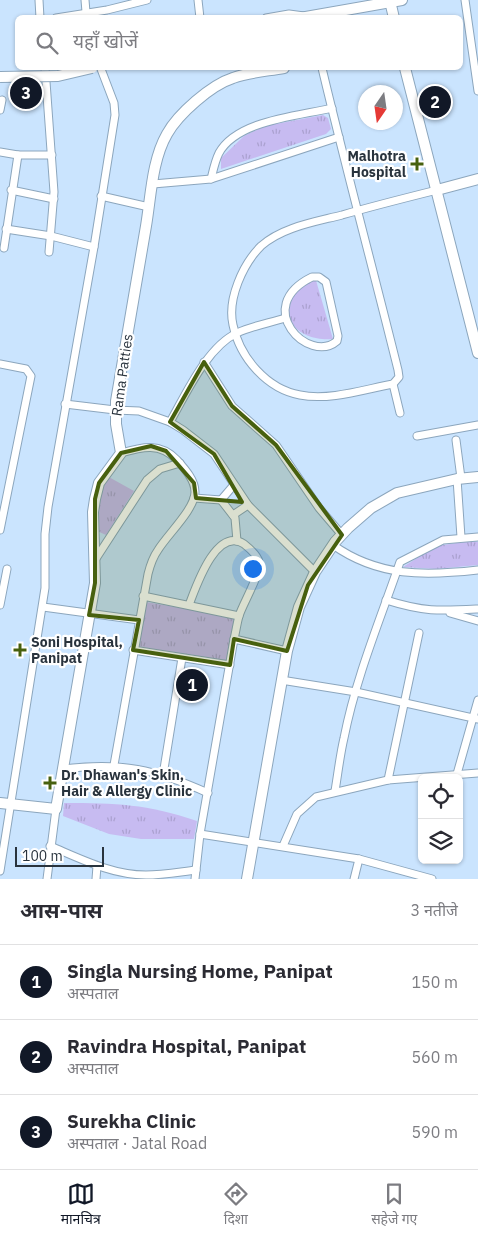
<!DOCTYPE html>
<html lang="hi">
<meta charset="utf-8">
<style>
body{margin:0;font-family:"IBM Plex Sans","Noto Sans Devanagari",sans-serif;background:#f2f2f3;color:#2b2b33}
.controls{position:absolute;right:15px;bottom:15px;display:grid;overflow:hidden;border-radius:8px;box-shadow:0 1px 4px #0004}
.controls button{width:45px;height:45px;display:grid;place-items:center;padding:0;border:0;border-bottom:1px solid #e1e1e2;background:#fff;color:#2b2b33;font:25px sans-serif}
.compass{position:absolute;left:358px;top:85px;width:45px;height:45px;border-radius:50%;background:#fff;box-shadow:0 1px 4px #0004;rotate:193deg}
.scale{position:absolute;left:15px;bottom:12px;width:89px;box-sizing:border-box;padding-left:5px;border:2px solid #29333d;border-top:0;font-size:14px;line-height:18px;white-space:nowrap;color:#29333d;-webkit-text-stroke:4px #fff;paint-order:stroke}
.you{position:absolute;left:252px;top:568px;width:18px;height:18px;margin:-12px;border:4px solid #fff;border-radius:50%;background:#1a73e8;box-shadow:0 0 0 8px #1a73e833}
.badge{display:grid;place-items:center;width:32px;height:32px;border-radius:50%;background:#111827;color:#fff;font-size:16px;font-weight:700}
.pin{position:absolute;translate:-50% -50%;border:2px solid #fff;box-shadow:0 1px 5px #0006}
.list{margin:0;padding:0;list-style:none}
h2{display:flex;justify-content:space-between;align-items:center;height:65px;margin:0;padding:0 20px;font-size:21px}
h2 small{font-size:16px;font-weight:400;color:#7c7c81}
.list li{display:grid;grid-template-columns:32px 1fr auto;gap:15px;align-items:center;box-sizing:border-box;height:75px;padding:0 20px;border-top:1px solid #e1e1e2}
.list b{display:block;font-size:19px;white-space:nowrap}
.list p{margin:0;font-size:16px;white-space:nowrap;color:#7c7c81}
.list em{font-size:16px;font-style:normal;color:#7c7c81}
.icon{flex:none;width:28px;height:28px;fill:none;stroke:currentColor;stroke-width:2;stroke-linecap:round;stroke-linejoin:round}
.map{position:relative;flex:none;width:478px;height:879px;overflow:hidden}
.search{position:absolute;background:#fff;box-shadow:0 1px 4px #0004;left:15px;right:15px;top:15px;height:55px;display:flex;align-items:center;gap:12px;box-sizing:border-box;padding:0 18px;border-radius:8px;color:#7c7c81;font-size:19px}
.sheet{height:290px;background:#fff}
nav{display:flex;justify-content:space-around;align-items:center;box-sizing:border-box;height:70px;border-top:1px solid #e1e1e2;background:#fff;font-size:14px;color:#7c7c81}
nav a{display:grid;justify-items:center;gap:2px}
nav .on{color:#111827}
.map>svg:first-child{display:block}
.park{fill:url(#park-tufts)}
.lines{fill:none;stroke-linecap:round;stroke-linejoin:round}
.street-casing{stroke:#8ca6bd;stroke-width:9}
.secondary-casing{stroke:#8ca6bd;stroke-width:12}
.street{stroke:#fff;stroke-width:7}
.secondary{stroke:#fff;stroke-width:10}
.secondary-bridge-casing{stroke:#8ca6bd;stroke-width:12;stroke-linecap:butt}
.secondary-bridge{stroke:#fff;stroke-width:10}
.marked{fill:#47600e;fill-opacity:0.2;stroke:#47600e;stroke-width:4;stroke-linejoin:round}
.poi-dot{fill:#47600e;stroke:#fff;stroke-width:2}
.labels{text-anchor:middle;stroke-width:4.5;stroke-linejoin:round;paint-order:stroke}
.poi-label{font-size:14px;font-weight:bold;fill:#29333d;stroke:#fff;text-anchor:start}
.street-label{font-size:14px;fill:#29333d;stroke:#fff}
</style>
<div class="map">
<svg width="478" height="879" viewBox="0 0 478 879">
<defs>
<pattern id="park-tufts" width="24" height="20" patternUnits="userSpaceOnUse" patternTransform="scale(1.25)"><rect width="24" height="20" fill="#c7bbf1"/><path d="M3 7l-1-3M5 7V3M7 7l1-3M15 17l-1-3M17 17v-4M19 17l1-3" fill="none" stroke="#aba1d0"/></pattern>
</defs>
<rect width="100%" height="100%" fill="#cae4fe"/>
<g class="park">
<path d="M323 115 328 118 331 129 326 134 221 169V158L244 136 265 126Z"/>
<path d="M315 277 333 339C303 342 275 321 296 291 301 285 309 281 315 277Z"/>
<path d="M107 476 134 491 106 535 97 531 99 496Z"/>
<path d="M470 541 478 542V565L436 569 403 567 436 546Z"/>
<path d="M146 602 234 617 227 662 138 647Z"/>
<path d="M64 803C117 803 146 804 197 821L194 839H141L109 834 63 816Z"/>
</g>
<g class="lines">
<g class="street-casing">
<g id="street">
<path d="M39 0 40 18"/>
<path d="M85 0 86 12"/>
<path d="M198 0 200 18"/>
<path d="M465 0 478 91"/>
<path d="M56 18 107 10 147 0"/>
<path d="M266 18 289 14 304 16"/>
<path d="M45 68 54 192 49 252"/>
<path d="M322 68C346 169 373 269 398 370L399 377 393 384C365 389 330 401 300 395 267 389 240 358 233 325 227 299 243 264 261 246 282 227 315 222 342 215 373 206 405 198 437 190"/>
<path d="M0 110 2 100"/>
<path d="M0 152 18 155H52"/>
<path d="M211 179C213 171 215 161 219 153 237 120 299 116 332 108"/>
<path d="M153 184 211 179 339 137"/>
<path d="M11 190 54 199"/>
<path d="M101 196 149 207"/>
<path d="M6 229 51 236 94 247"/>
<path d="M4 248 18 155"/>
<path d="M312 277H319L326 282 338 336 337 341C309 365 251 307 312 277Z"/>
<path d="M204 362 232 406 276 445 319 508 342 535"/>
<path d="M0 364 26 369 31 376 0 530"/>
<path d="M393 384 400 413"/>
<path d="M65 404 115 410 139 411 170 422 183 430 214 454 248 505 315 572"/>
<path d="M170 422C186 394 207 347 237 333 252 326 269 323 285 318"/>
<path d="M417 436 478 425"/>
<path d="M456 440 461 478"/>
<path d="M457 479 461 537"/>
<path d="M233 486 221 500 235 518 237 541"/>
<path d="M194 498 221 500"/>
<path d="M233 515 248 505"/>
<path d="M333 545C378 577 425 576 478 570"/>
<path d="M95 560 147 480 160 469 180 463"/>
<path d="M143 596 239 616"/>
<path d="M386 600C424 612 439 611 478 609"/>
<path d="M0 605 7 569"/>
<path d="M189 605C196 587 216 526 244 544 249 548 258 556 259 562 261 574 243 603 239 616 237 623 236 631 234 639L200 834 195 879"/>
<path d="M43 607 139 620"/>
<path d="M450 613 478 621"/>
<path d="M234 639 287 651"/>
<path d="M133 650 230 665"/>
<path d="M281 680 356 692 478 719"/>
<path d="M114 765 148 574C150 566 153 557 158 550 167 535 195 509 195 492 195 480 185 469 177 460 160 442 142 447 121 453"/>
<path d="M63 769C121 762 155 769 208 793"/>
<path d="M457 774 478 700"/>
<path d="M163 775 182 658"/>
<path d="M388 780 419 633"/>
<path d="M335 791C338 773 340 755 344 738 356 677 380 620 400 562L443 540 478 537"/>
<path d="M200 834 359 859 432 879"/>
<path d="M50 846C81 859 112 875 146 875 162 875 179 872 196 870"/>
<path d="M283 846 297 814 316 797 388 780 478 773"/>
<path d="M0 871 45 588V534L48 507 94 247 115 115 114 103 101 69"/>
<path d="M47 879 56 809"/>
<path d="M96 879 97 866"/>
<path d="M354 879 359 859"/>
</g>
</g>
<g class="secondary-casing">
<g id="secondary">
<path d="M390 1 394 18"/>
<path d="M300 18 402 0"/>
<path d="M405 68 478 353"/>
<path d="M437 190 478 179"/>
<path d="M0 803 56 809 95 583 93 512 95 499 99 483 121 453 116 424V401C126 343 136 284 146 226 151 196 152 160 167 134 178 114 211 85 233 78 249 72 268 71 284 68"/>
<path d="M247 879 287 651 299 607 315 572 335 542 348 528 371 508 397 493 457 479 478 477"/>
</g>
</g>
<use href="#street" class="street"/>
<use href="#secondary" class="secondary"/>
<g class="secondary-bridge-casing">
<path id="secondary-bridge" d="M0 77 58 76 92 68"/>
</g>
<use href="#secondary-bridge" class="secondary-bridge"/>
</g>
<path class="marked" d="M204 362 232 406 276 445 342 535 308 585 287 651 234 639 230 665 133 650 139 620 89 615 95 583V499L99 483 121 453 151 446 166 451 194 483 196 498 242 502 214 454 170 422Z"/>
<g class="poi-dot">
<path d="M414.5 156.5h5v5h5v5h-5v5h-5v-5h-5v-5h5z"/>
<path d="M17.5 642.5h5v5h5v5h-5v5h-5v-5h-5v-5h5z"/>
<path d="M47.5 775.5h5v5h5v5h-5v5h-5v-5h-5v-5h5z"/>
</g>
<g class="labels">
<g class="poi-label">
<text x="406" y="161" text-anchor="end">Malhotra<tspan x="406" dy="16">Hospital</tspan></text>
<text x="31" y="647">Soni Hospital,<tspan x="31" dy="16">Panipat</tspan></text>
<text x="61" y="780">Dr. Dhawan's Skin,<tspan x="61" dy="16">Hair &amp; Allergy Clinic</tspan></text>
</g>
<g class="street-label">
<text transform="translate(122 375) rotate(-82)" y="5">Rama Patties</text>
</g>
</g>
</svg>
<div class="controls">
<button><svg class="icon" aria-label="locate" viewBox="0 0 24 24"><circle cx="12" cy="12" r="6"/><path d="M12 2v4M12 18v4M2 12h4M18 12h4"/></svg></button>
<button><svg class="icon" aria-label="layers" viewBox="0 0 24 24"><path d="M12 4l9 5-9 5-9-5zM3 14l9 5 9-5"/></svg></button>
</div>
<svg class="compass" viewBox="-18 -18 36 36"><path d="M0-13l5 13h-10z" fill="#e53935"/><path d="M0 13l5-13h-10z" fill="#7c7c81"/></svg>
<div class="scale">100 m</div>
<div class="you"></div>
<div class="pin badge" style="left:192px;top:685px">1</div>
<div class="pin badge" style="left:435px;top:102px">2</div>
<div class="pin badge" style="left:26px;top:93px">3</div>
<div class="search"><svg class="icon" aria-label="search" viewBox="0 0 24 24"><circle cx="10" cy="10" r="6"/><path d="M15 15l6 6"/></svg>यहाँ खोजें</div>
</div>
<section class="sheet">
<h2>आस-पास<small>3 नतीजे</small></h2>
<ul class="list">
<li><span class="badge">1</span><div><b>Singla Nursing Home, Panipat</b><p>अस्पताल</p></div><em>150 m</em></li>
<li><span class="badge">2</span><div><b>Ravindra Hospital, Panipat</b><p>अस्पताल</p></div><em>560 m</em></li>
<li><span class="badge">3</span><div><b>Surekha Clinic</b><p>अस्पताल · Jatal Road</p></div><em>590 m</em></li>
</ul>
</section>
<nav>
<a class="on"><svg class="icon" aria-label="map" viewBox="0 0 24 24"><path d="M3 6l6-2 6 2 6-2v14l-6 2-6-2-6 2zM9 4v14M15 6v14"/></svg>मानचित्र</a>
<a><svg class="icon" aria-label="directions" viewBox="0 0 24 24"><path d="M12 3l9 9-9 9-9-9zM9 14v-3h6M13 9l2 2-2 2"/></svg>दिशा</a>
<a><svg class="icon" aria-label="saved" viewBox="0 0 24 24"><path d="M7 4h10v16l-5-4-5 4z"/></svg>सहेजे गए</a>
</nav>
